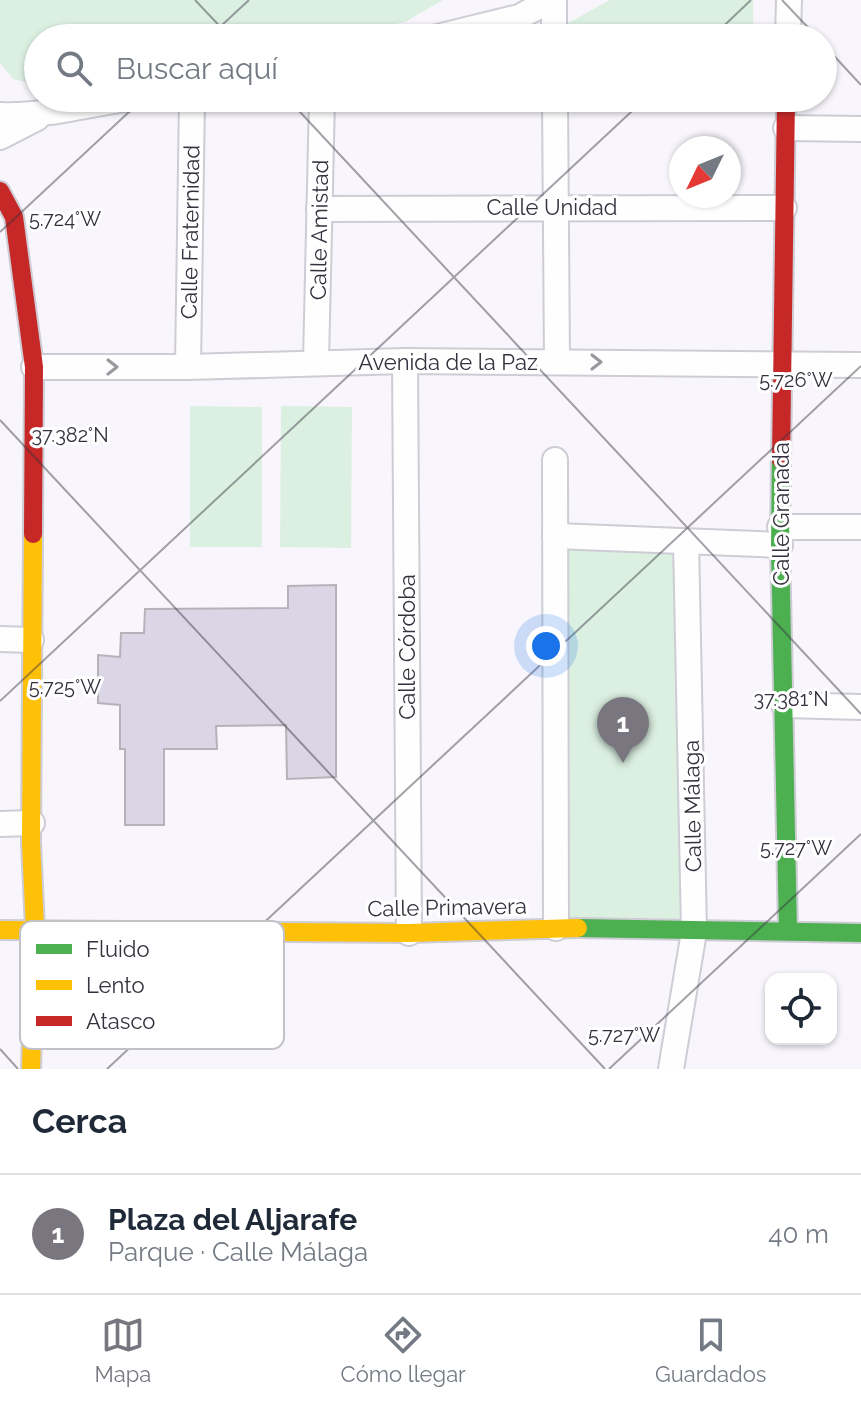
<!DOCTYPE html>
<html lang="es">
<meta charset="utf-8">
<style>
body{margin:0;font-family:Raleway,sans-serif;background:#f2f2f3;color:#1f2937}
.controls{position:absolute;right:24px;bottom:24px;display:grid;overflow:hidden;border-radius:16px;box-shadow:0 2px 6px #0004}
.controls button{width:72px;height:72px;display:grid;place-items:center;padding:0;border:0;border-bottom:2px solid #e0e1e3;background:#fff;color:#1f2937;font:40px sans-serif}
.compass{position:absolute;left:669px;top:136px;width:72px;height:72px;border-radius:50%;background:#fff;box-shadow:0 2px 6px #0004;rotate:227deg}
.you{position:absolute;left:546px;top:646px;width:28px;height:28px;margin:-20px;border:6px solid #fff;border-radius:50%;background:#1a73e8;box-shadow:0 0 0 12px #1a73e833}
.badge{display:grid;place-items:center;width:52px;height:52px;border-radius:50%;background:#797680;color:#fff;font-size:26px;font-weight:700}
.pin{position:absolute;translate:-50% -66px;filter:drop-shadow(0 2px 4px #0008)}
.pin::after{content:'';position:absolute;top:42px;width:28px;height:24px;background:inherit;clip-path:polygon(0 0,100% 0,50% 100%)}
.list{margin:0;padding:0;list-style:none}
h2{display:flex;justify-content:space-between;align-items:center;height:104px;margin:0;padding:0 32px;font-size:34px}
h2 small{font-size:26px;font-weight:400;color:#747a83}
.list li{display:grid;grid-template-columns:52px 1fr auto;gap:24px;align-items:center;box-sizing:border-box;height:120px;padding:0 32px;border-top:2px solid #e0e1e3}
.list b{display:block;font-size:30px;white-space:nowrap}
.list p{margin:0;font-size:26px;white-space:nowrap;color:#747a83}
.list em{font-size:26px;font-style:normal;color:#747a83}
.icon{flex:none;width:44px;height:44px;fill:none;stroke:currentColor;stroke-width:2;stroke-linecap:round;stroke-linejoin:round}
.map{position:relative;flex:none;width:861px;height:1069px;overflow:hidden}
.search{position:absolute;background:#fff;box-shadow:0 2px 6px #0004;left:24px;right:24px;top:24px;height:88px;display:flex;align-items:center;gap:20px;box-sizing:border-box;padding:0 28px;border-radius:44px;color:#747a83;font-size:30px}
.sheet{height:224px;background:#fff}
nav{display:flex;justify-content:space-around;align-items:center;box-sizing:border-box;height:112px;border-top:2px solid #e0e1e3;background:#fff;font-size:22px;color:#747a83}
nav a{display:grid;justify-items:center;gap:4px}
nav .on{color:#797680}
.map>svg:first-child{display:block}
.green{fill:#dcf0e2}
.building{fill:#dbd6e6;stroke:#b5b2ba;stroke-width:2}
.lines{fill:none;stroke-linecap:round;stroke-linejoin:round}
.street-casing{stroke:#ceccd4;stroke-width:28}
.fast-casing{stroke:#ceccd4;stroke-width:22}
.slow-casing{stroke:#ceccd4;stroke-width:22}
.jam-casing{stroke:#ceccd4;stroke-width:22}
.street{stroke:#fefeff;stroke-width:24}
.fast{stroke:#4caf50;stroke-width:18}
.slow{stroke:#ffc107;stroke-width:18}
.jam{stroke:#c62828;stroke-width:18}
.oneway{stroke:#9a989e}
.ticks{fill:none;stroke:#35313d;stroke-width:2;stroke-opacity:0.45}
.labels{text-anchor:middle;stroke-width:6;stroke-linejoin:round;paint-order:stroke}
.street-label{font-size:22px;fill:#35313d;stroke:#fff}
.key{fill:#fff;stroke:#c2c1c5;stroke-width:2}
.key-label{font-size:22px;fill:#35313d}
.ticks-label{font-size:20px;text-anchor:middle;fill:#35313d;stroke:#fff;stroke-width:6;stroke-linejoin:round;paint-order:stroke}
</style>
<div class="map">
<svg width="861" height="1069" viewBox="0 0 861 1069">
<rect width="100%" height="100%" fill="#f8f6fc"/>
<g class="green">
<path d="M0 0H443L405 22 331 38H38V85L13 79 0 63Z"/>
<path d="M610 0H753V38H541Z"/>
<path d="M190 406 262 407V547H190Z"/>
<path d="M281 406 352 407 351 548 280 547Z"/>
<path d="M555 536 686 541 694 932 556 928Z"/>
</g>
<path class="building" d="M336 585V777L287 779 286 725 216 726 217 749H164V825H125V749H120V705L98 703V655L120 657 121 633H144L145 609 288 608V586Z"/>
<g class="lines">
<g class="street-casing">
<g id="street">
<path d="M554 0V38"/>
<path d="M433 38 519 17 551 0"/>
<path d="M788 38 789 0"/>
<path d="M555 98 557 362"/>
<path d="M0 115C44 117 88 104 132 98"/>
<path d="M786 128 861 129"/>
<path d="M0 137 37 118"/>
<path d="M319 209 784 208"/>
<path d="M405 361 409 933"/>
<path d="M316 362 322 98"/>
<path d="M34 367H188L405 361 861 365"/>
<path d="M188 367 192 98"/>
<path d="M555 460 556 928"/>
<path d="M780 527H861"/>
<path d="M555 536 780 545"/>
<path d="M0 639 31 640"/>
<path d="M784 705 861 707"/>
<path d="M0 824 32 823"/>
<path d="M671 1069 694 932 686 541"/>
</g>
</g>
<g class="fast-casing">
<g id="fast">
<path d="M781 460 780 545 788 931"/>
<path d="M578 928 861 933"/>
</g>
</g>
<g class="slow-casing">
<g id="slow">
<path d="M0 930 409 933 578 928"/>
<path d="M31 1069 35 929 31 843 33 534"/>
</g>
</g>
<g class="jam-casing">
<g id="jam">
<path d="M0 191 14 217 34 367 33 534"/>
<path d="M781 460 786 98"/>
</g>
</g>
<use href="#street" class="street"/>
<use href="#fast" class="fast"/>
<use href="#slow" class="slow"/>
<use href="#jam" class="jam"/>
</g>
<defs><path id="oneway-chevron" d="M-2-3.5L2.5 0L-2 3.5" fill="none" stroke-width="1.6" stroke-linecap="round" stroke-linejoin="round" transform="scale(2)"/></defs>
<g class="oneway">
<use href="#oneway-chevron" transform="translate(596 362)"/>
<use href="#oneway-chevron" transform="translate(112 367)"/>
</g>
<path class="ticks" d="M195 0 231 38M782 0 818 38M208 38 249 0M711 38 751 0M823 44 861 85M287 98 861 714M0 232 144 98M0 420 605 1069M0 701 646 98M0 1049 18 1069M107 1069 861 366M609 1069 861 834"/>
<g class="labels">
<g class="street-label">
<text x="552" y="215">Calle Unidad</text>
<text transform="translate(319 230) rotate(-89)" y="8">Calle Amistad</text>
<text transform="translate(190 232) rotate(-89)" y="8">Calle Fraternidad</text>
<text x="448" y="370">Avenida de la Paz</text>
<text transform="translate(781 514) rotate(-90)" y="8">Calle Granada</text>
<text transform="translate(407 647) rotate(-90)" y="8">Calle Córdoba</text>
<text transform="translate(692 806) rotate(-91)" y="8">Calle Málaga</text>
<text transform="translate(447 907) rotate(-1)" y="8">Calle Primavera</text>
</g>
</g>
<rect x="20" y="921" width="264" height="128" rx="12" class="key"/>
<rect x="36" y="944" width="36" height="10" fill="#4caf50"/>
<rect x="36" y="980" width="36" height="10" fill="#ffc107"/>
<rect x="36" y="1016" width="36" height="10" fill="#c62828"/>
<g class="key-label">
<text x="86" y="957">Fluido</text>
<text x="86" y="993">Lento</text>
<text x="86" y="1029">Atasco</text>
</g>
<g class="ticks-label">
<text x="65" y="226">5.724°W</text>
<text x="796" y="387">5.726°W</text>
<text x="70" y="442">37.382°N</text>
<text x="65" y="694">5.725°W</text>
<text x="791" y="706">37.381°N</text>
<text x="796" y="855">5.727°W</text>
<text x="624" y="1042">5.727°W</text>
</g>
</svg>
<div class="controls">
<button><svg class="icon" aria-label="locate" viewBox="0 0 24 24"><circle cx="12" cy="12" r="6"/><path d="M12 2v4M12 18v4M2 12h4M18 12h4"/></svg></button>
</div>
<svg class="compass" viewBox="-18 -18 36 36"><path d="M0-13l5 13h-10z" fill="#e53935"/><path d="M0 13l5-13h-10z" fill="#747a83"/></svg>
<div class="you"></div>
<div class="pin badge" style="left:623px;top:763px">1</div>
<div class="search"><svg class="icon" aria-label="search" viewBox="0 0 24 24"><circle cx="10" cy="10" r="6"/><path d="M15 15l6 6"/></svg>Buscar aquí</div>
</div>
<section class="sheet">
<h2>Cerca<small></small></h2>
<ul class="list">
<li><span class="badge">1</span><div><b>Plaza del Aljarafe</b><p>Parque · Calle Málaga</p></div><em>40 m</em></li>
</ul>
</section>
<nav>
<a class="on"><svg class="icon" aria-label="map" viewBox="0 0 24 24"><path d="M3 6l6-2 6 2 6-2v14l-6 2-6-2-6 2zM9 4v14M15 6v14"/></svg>Mapa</a>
<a><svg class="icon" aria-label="directions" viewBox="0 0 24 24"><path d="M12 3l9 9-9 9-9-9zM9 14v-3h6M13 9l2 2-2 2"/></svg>Cómo llegar</a>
<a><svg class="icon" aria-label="saved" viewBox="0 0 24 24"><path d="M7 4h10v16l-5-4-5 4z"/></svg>Guardados</a>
</nav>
